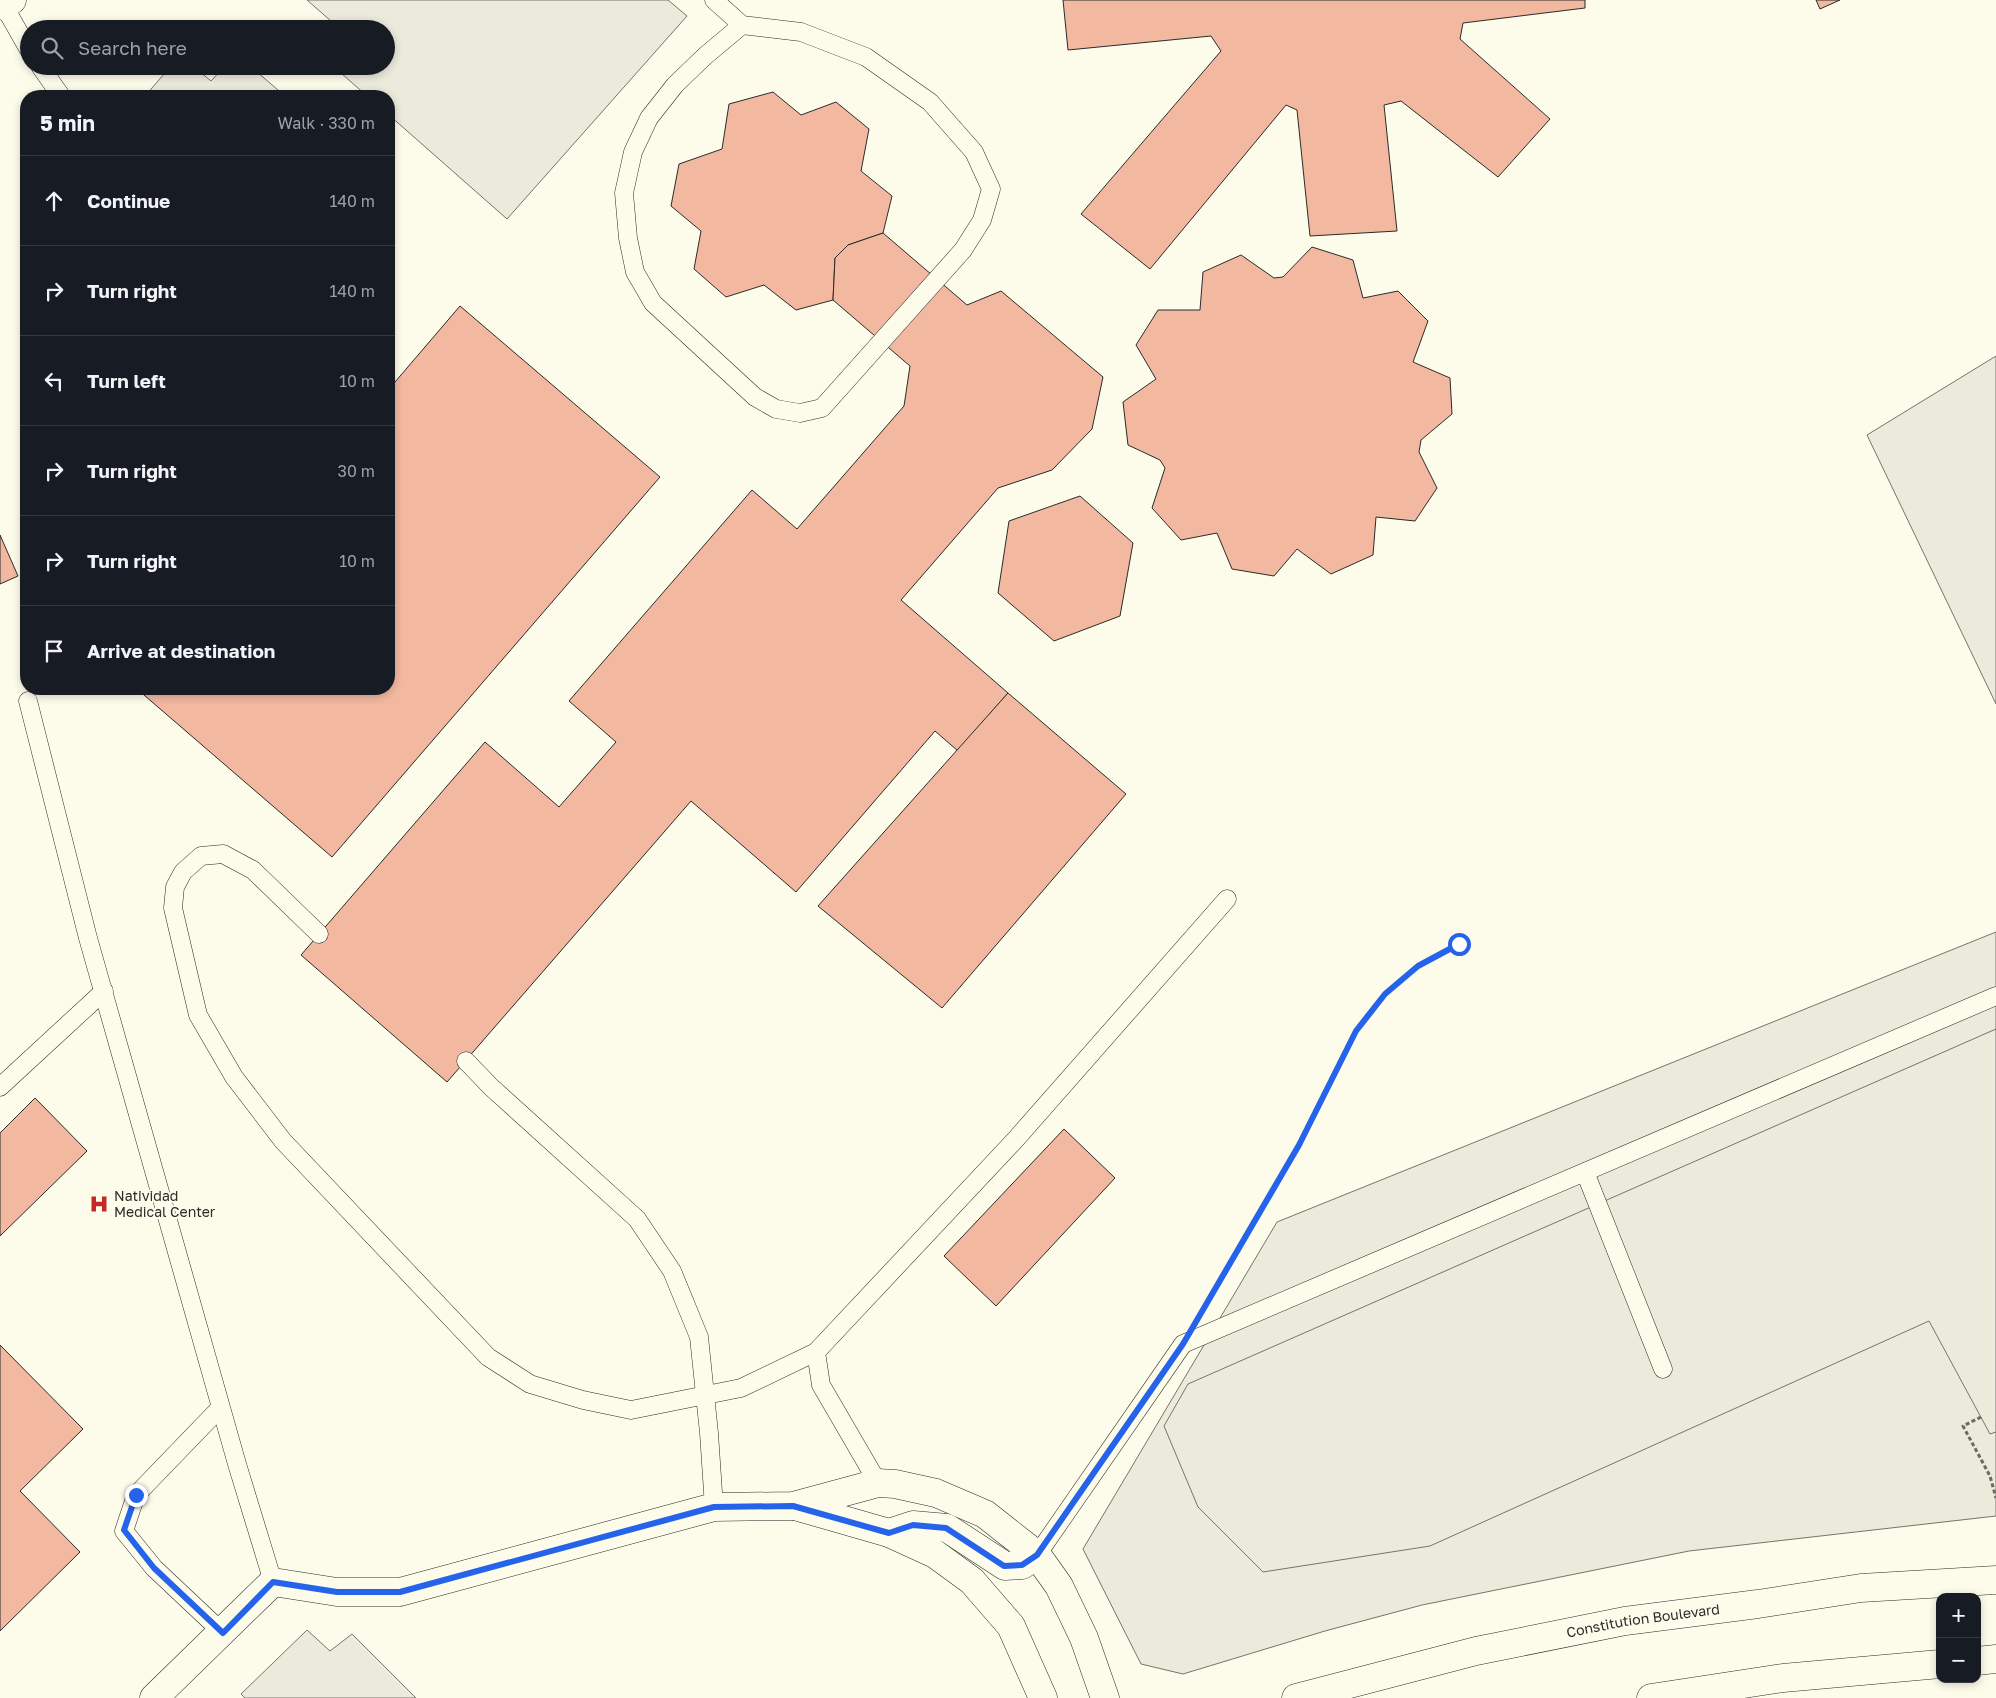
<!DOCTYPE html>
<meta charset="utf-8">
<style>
body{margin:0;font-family:"Golos Text",sans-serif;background:#20242c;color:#f1f3f6}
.controls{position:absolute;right:15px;bottom:15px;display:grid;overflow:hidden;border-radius:10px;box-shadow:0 2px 8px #0003}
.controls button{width:45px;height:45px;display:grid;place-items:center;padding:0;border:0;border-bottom:1px solid #363941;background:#171b24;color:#f1f3f6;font:25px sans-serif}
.stop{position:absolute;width:15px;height:15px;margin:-11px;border:4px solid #2563eb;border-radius:50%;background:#fff}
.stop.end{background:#2563eb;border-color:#fff;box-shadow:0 1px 5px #0008}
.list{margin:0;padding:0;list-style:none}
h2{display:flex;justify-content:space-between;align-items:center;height:65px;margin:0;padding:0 20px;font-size:21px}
h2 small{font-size:16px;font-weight:400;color:#9ea1a6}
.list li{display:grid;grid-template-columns:32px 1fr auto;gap:15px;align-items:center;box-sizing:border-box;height:90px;padding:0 20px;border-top:1px solid #363941}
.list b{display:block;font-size:19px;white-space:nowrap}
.list em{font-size:16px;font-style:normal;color:#9ea1a6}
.icon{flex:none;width:28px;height:28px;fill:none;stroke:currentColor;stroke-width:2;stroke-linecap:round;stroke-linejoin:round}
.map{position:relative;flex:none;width:1996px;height:1698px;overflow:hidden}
.search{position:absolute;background:#171b24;box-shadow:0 2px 8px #0003;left:20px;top:20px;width:375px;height:55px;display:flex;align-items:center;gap:12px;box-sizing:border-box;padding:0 18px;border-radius:28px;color:#9ea1a6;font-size:19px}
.panel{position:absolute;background:#171b24;box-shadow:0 2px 8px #0003;left:20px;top:90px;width:375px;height:605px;border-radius:20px}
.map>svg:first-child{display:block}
.green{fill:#ecebdb;stroke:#74746e}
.parking{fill:#eceadb;stroke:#74746e}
.building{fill:#f2b8a0;stroke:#2b2b2b}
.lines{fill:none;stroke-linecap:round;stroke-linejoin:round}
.lane-casing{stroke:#2b2b2b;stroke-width:19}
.street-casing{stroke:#2b2b2b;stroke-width:29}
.secondary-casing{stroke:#2b2b2b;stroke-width:29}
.path{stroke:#6a6964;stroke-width:3;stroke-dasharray:4 2.5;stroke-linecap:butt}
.lane{stroke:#fdfbea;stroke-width:18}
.street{stroke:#fdfbea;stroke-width:28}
.secondary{stroke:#fdfbea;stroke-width:28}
.route{stroke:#2563eb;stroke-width:6}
.labels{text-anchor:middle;stroke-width:4;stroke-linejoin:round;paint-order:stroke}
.poi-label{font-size:14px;fill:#2b2b2b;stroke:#fdfbea;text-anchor:start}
.street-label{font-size:14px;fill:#2b2b2b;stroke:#fdfbea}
</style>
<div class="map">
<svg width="1996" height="1698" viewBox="0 0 1996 1698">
<rect width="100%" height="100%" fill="#fdfbea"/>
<g class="green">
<path d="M1996 356V704L1867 435Z"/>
<path d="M1996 932V1516L1689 1551 1422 1605 1325 1631 1183 1674 1141 1664 1083 1549 1277 1222Z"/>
</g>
<g class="parking">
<path d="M307 0H668L687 16 507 219 389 115V96H367L333 66H386V29H340Z"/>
<path d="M171 66H193L211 81 225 66H250L285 96H145Z"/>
<path d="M1996 1029V1432L1990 1434 1929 1321 1430 1546 1263 1572 1198 1507 1164 1426 1188 1384Z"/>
<path d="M307 1630 330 1651 352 1634 416 1698H245L241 1694Z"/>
</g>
<g class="building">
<path d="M1063 0H1585V8L1463 23 1460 39 1550 119 1498 177 1401 101 1384 105 1397 231 1310 236 1297 110 1286 105 1150 269 1081 214 1221 51 1211 36 1068 50Z"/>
<path d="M1816 0H1840L1820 9Z"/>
<path d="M773 92 801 115 836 102 869 129 861 171 892 196 883 233 848 245 835 258 833 300 796 310 764 285 726 297 694 269 701 231 671 206 679 164 722 149 729 104Z"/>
<path d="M883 233 967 305 1001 291 1103 377 1092 429 1052 470 998 488 901 600 1008 693 958 751 935 731 796 892 691 801 447 1082 301 955 485 742 559 807 616 742 569 701 752 490 797 529 904 406 910 366 833 300 835 258 848 245Z"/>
<path d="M1312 247 1353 260 1363 298 1398 291 1428 321 1413 362 1450 378 1452 414 1421 440 1419 452 1437 488 1415 521 1376 517 1373 555 1331 574 1297 549 1274 576 1232 569 1217 533 1181 540 1152 508 1165 468 1160 460 1128 445 1123 402 1156 379 1136 345 1158 310H1200L1203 272 1241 255 1274 278 1283 277Z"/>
<path d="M460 306 660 477 332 857 137 689H389V389Z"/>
<path d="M1080 496 1133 543 1120 616 1054 641 998 593 1009 521Z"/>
<path d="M0 535 18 576 0 584Z"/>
<path d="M1008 693 1126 794 942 1008 818 906Z"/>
<path d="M35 1098 87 1151 0 1236V1133Z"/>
<path d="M1064 1129 1115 1178 996 1306 944 1256Z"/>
<path d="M0 1345 83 1429 20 1491 80 1552 0 1631Z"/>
</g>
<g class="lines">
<g class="lane-casing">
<g id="lane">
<path d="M714 0 742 25 801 32 866 57 930 102 974 152 991 189 982 220 963 250 822 408 800 413 776 409 755 397 653 303 635 272 628 238 624 193 633 152 649 118 675 85 705 56 742 25"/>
<path d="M4 6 29 50"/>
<path d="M40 66 61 96"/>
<path d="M28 701 88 938 237 1464 273 1582"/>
<path d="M319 934 253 870 223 854 201 856 183 872 175 887 173 908 198 1015 234 1077 283 1141 488 1357 530 1384 583 1400 631 1410 741 1388 816 1352"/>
<path d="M466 1061 491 1087 637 1219 672 1271 699 1337 709 1433 714 1507"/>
<path d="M0 1087 104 991"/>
<path d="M1585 1172 1663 1369"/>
<path d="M220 1408 136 1495 124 1531 154 1568 223 1633"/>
<path d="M878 1483 821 1385 816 1352 1016 1139 1227 899"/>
<path d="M1037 1555 1183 1344 1996 996"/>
</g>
</g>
<g class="street-casing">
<g id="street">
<path d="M0 2 4 6 12 0"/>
<path d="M795 1506 889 1533 935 1554 972 1581 1011 1626 1043 1698"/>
<path d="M889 1533 913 1525 947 1528 1005 1566 1022 1565 1037 1555"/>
<path d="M154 1698 273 1582 337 1592H400L714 1507 793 1506 878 1483 895 1484 936 1493 985 1514 1037 1555 1059 1586 1084 1638 1105 1698"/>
</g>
</g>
<g class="secondary-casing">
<g id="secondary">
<path d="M1977 1661 1996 1659"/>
<path id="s1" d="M1296 1698 1476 1651 1625 1621 1758 1604 1861 1588 1996 1580"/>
<path d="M1651 1698 1783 1678 1940 1664"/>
</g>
</g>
<g class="path">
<path d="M1208 1301 1299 1145 1356 1031 1385 994 1418 966 1459 944"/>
<path d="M1981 1417 1963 1426 1990 1476 1996 1498"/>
</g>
<use href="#lane" class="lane"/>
<use href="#street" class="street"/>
<use href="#secondary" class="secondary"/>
</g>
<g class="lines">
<path class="route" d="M136 1495 124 1530 154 1568 223 1633 273 1582 337 1592H400L714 1507 793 1506 889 1533 913 1525 946 1528 1004 1566 1022 1565 1037 1555 1183 1344 1299 1145 1356 1031 1385 994 1418 966 1459 944"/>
</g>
<defs>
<g id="hospital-bare" transform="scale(1.5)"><path d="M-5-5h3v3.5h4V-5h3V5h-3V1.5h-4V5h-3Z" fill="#c62828" stroke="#fdfbea" stroke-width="2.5" paint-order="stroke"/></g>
</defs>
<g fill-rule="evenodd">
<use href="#hospital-bare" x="99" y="1204"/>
</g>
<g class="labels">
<g class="poi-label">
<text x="114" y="1201">Natividad<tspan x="114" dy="16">Medical Center</tspan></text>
</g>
<g class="street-label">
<text dy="5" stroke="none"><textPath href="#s1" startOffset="356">Constitution Boulevard</textPath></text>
</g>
</g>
</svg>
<div class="controls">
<button>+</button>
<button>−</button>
</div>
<div class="stop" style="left:1459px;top:944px"></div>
<div class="stop end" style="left:136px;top:1495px"></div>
<div class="search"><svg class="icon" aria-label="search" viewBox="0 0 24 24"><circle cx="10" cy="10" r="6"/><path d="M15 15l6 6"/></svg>Search here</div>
<section class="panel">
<h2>5 min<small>Walk · 330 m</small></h2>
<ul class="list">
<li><svg class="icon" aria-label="ahead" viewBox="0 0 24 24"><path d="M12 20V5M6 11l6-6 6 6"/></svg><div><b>Continue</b></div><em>140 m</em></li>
<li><svg class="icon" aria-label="right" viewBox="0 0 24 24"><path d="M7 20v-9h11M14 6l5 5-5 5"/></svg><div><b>Turn right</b></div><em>140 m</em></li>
<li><svg class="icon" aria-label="left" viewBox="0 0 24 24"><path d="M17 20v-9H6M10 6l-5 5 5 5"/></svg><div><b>Turn left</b></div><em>10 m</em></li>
<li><svg class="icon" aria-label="right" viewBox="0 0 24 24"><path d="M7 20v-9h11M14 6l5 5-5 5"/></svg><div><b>Turn right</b></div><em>30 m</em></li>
<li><svg class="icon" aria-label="right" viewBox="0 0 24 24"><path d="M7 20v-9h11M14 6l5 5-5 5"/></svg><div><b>Turn right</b></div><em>10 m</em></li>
<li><svg class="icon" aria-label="arrive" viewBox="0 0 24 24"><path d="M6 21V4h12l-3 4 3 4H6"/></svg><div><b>Arrive at destination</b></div></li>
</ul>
</section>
</div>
